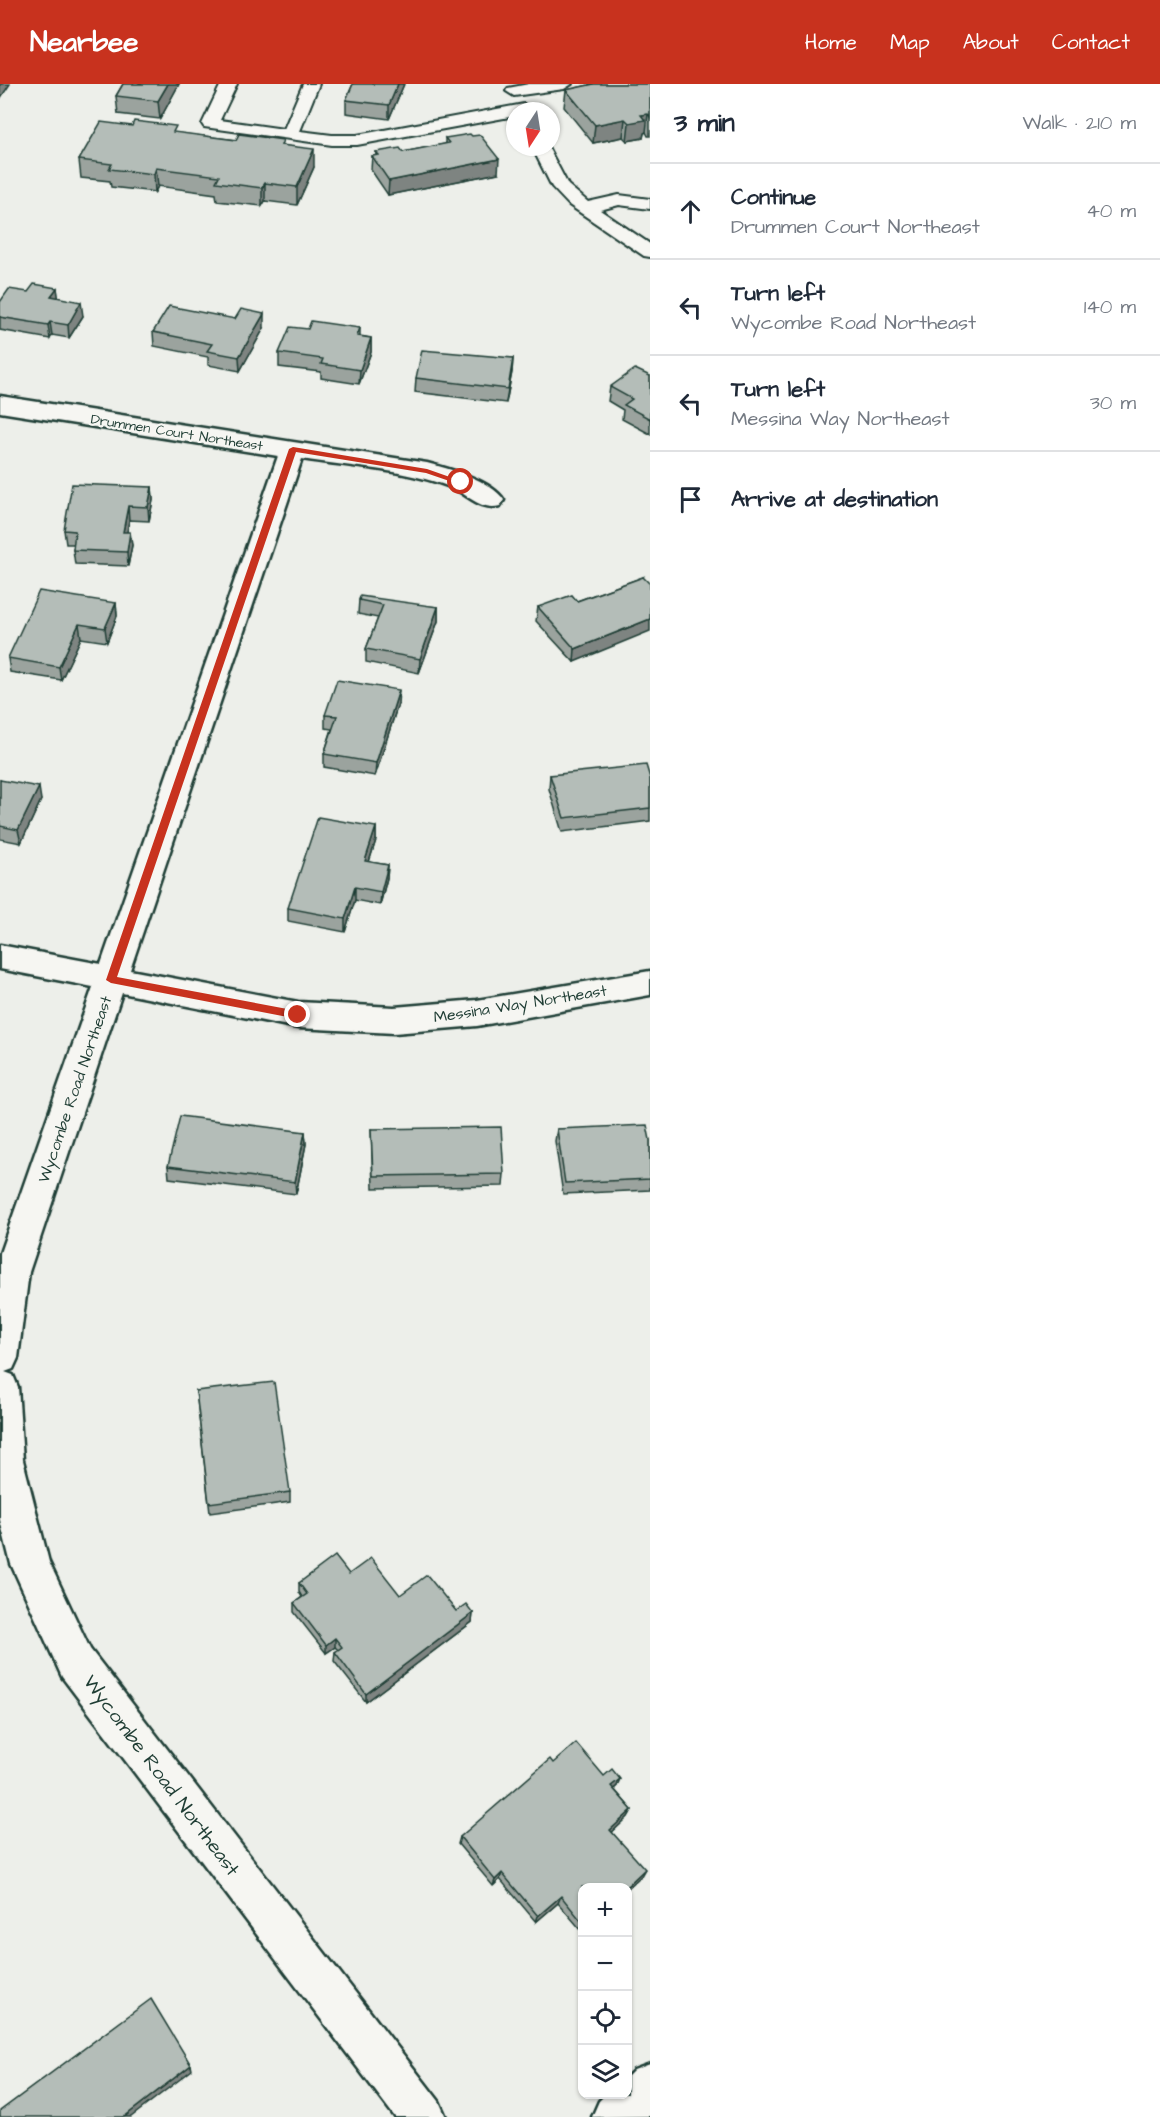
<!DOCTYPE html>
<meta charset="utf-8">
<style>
body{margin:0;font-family:"Architects Daughter",sans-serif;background:#f6f6f7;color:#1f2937}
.controls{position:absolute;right:18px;bottom:18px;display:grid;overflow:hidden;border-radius:12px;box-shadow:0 2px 4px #0004}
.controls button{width:54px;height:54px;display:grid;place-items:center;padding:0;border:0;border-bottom:2px solid #e0e1e3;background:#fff;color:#1f2937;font:30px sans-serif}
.compass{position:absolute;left:506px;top:18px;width:54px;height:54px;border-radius:50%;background:#fff;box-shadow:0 2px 4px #0004;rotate:192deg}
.stop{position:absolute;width:18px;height:18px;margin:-14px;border:4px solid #c8321e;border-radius:50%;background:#fff}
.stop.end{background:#c8321e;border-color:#fff;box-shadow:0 2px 6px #0008}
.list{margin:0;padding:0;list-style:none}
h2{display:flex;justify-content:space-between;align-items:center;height:78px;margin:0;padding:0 24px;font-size:26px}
h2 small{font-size:20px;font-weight:400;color:#747a83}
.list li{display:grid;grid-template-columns:39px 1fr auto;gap:18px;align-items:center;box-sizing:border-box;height:96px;padding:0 24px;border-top:2px solid #e0e1e3}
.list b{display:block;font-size:22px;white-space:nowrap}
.list p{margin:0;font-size:20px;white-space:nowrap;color:#747a83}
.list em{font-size:20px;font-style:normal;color:#747a83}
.icon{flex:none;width:33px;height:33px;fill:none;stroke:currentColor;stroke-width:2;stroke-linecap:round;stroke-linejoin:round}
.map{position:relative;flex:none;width:650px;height:2033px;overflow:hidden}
header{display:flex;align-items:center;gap:36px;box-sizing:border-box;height:84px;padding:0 30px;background:#c8321e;color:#fff}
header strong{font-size:28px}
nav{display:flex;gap:33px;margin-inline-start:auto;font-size:21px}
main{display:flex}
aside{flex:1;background:#fff}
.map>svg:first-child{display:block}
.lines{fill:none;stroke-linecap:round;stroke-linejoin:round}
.lane-casing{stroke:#1f3d34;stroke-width:4}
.street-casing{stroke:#1f3d34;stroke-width:5}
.lane{fill:#f6f6f2;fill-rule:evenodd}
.street{fill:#f6f6f2;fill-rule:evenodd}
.wall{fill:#9ba39e;stroke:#1f3d34;stroke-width:1.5}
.shaded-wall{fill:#7e8481;stroke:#1f3d34;stroke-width:1.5}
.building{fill:#b4bdb8;stroke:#1f3d34;stroke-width:1.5}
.route{fill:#c8321e}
.labels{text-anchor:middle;stroke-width:4.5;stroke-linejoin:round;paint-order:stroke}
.far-street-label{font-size:14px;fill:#1f3d34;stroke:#f6f6f2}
.street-label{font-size:16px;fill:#1f3d34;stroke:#f6f6f2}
.near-street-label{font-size:20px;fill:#1f3d34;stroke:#f6f6f2}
</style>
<header>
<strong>Nearbee</strong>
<nav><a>Home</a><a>Map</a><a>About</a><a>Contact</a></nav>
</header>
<main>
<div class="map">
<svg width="650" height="2033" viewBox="0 0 650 2033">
<rect width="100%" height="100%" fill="#edefea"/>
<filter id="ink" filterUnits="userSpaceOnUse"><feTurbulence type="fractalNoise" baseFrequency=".0167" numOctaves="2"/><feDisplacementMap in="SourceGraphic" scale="12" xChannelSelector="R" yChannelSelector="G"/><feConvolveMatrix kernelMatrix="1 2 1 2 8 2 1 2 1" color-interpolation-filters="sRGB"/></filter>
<g filter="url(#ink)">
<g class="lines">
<g class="lane-casing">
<g id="lane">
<path d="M221 0H237L220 36 284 45 303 0H319L300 47 332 51H357L524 20 532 25 531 27H515V32L357 61H332L204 43 202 40Z"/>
<path d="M529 0H572L564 5 514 12 506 7 508 4Z"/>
<path d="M532 63H548L568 101 588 118 619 111 650 115V125L619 121 600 126 650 160V173L644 172 569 121 552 103Z"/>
</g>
</g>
<g class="street-casing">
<g id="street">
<path d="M0 312 427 379C450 385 491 396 504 416L500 422C480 427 468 410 450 403 404 385 350 383 302 375L130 886 298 918 394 923 477 916 650 887V911L477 942 394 949 298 944 122 909 29 1188 18 1274 13 1285 5 1288 13 1291 18 1303 23 1376 49 1478 90 1565 439 2017 446 2033H395L62 1593 11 1480 0 1436V1169L93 903 0 885V861L101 880 278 372 0 328Z"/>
<path d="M650 1980V2032L592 2033 599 2017 606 2010H628V1992L634 1986Z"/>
</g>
</g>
<use href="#lane" class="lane"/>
<use href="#street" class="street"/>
</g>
<g class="wall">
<path d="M123 0H179L160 35 118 30 116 12Z"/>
<path d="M353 0H404L389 35 346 29V16Z"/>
<path d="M589 0H650V52H648L646 48 644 49 643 54 627 57 623 53 593 59 564 23 566 6 589 1Z"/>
<path d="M176 49 283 61 314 83 297 121 265 117 262 122 217 117 216 110 158 102 155 108 111 103 110 97 81 94 79 76Z"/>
<path d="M445 54 498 89 388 111 371 86 372 72H376V68H403L445 60Z"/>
<path d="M57 204 58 214 83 232 69 254 52 251 50 255 0 246V218L28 208Z"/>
<path d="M264 244 240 287 208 281V273L154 262 153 248Z"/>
<path d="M360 244V252L371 254V268L359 300 321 294V288L279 283V269L308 245Z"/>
<path d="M513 274 512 288 506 319 415 308 416 294Z"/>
<path d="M650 292V350L622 335 623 326 608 317 610 303Z"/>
<path d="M152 403 153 416 149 437 129 436 127 448 132 461 128 482 75 480 73 466 74 460H66L64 446Z"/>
<path d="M643 493 574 578 536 537 538 523 577 517Z"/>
<path d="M359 516 438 523V537L419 589 366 578V565L378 534 358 530Z"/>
<path d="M116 519 117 532 107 558 81 554 61 596 10 588 8 574Z"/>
<path d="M398 620 375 692 324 683V670L332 645 325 644V631Z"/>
<path d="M550 691 650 694V737L562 748 549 705Z"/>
<path d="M0 696 41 716 21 759 0 755Z"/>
<path d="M376 743V756L369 778 388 781 387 794 380 821 355 816 345 848 288 837V824Z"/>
<path d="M371 1045 504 1090 503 1102 373 1104Z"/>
<path d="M557 1045 650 1056V1106L563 1110 555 1057Z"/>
<path d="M305 1048 306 1060 296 1110 169 1094 168 1082Z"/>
<path d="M196 1307 290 1408V1418L210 1429Z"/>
<path d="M349 1490 400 1511 456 1527 473 1529 472 1538 366 1618 334 1577 335 1568 338 1566 335 1563 326 1569 294 1528V1519L302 1513 299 1508V1499Z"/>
<path d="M553 1679 604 1692 617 1702 614 1705 632 1726 628 1733 612 1748 641 1792 582 1803V1847L558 1819 536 1838 500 1795 493 1802 458 1760 460 1753Z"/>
</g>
<g class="shaded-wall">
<path d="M0 0H10L0 15Z"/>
<path d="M168 0H179L160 35 158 17Z"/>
<path d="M398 0H404L389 35V21Z"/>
<path d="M648 30 646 48 644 49 643 54 627 57 629 39 641 31Z"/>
<path d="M625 35 623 53 593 59 595 41Z"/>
<path d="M314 65V83L297 121V103Z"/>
<path d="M499 75 498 89 388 111 389 97Z"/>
<path d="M156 84 158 102 155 108 154 90Z"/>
<path d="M265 99V117L262 122V104Z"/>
<path d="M57 204 59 218 51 212Z"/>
<path d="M81 218 83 232 69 254 68 241Z"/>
<path d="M264 230V244L240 287 239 273Z"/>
<path d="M50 238 52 251 50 255 48 241Z"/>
<path d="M371 254V268L359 300 360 286Z"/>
<path d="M513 274 512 288 506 319 508 305Z"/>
<path d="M152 403 153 416 149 437 148 423Z"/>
<path d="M128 422 129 436 125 461 123 448Z"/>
<path d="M130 448 132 461 128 482 127 468Z"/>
<path d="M116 519 117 532 107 558 105 544Z"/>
<path d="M438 523V537L419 589 420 575Z"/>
<path d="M650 535V547L574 578 575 565Z"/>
<path d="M79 540 81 554 61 596 59 583Z"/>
<path d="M399 606 398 620 375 692 376 679Z"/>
<path d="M39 703 41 716 21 759 18 746Z"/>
<path d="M376 743V756L365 790V777Z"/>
<path d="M388 781 387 794 380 821 381 808Z"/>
<path d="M355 803V816L345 848V835Z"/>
<path d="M305 1048 306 1060 296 1110 295 1098Z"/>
<path d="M473 1529 472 1538 366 1618V1610Z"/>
<path d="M335 1554V1563L326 1569V1561Z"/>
<path d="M620 1695 617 1702 608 1710 611 1702Z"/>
<path d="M632 1726 628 1733 607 1753 610 1746Z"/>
<path d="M645 1785 641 1792 627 1805V1803H626Z"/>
<path d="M502 1789 500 1795 493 1802 495 1796Z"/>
<path d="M561 1812 558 1819 536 1838 538 1832Z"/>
<path d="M191 1981 192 1986 131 2033H124Z"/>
</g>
<g class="building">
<path d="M123 0H168L158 17 116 12Z"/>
<path d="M353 0H398L389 21 346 16Z"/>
<path d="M594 0H650V33L648 30 641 31 645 36 629 39 625 35 595 41 566 6Z"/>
<path d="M134 37 176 42 173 48 236 56 239 50 283 56 281 61 314 65 297 103 265 99 262 104 216 98 219 92 156 84 154 90 109 85 112 80 79 76 101 38 132 42Z"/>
<path d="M470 50 472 52 480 51 499 75 389 97 372 72 379 71 376 68 400 64 403 68 449 59 445 54Z"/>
<path d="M34 200 57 204 51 212 81 218 68 241 50 238 48 241 0 233V218L9 205 28 208Z"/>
<path d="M169 222 235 235 241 225 264 230 239 273 207 267 212 260 153 248Z"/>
<path d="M311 237 360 244 357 252 371 254 360 286 321 280 323 275 279 269 290 243 308 245Z"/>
<path d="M422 266 513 274 508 305 416 294Z"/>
<path d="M635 285 650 292V335L624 321 632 315 610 303Z"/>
<path d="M72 400 152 403 148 423 128 422 123 448H130L127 468 73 466 75 447 64 446Z"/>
<path d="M643 493 650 500V535L575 565 538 523 572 511 577 517Z"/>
<path d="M39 507 116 519 105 544 79 540 59 583 8 574Z"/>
<path d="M360 512 438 523 420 575 366 565 383 521 359 516Z"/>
<path d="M337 596 399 606 376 679 324 670 337 632 325 631Z"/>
<path d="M646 681 650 694V724L564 734 550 691Z"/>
<path d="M0 696 39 703 18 746 0 742Z"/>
<path d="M318 733 376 743 365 777 388 781 381 808 355 803 345 835 288 824Z"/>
<path d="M180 1032 305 1048 295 1098 168 1082Z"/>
<path d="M647 1041 650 1056V1095L565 1099 557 1045Z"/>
<path d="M501 1043 504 1090 373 1092 371 1045Z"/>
<path d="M274 1298 290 1408 209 1419 196 1307Z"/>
<path d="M335 1472 349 1490 371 1474 400 1511 427 1491 456 1527 466 1520 473 1529 366 1610 335 1568 342 1563 335 1554 326 1561 294 1519 307 1510 299 1499Z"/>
<path d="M576 1659 604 1692 612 1685 620 1695 611 1702 632 1726 610 1746 645 1785 626 1803H582V1838L561 1812 538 1832 502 1789 495 1796 460 1753 550 1675 553 1679Z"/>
<path d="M151 1915 191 1981 124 2033H0V2027Z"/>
</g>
</g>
<path class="route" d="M293 363 427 385 464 398 461 401 426 389 296 368 117 893 298 927 303 931 298 935 111 899 106 896 289 365Z"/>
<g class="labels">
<g class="far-street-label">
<text transform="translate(177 348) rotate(9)" y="5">Drummen Court Northeast</text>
</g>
<g class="street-label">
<text transform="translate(520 919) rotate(-9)" y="6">Messina Way Northeast</text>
<text transform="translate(74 1005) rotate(-71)" y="6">Wycombe Road Northeast</text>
</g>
<g class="near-street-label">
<text transform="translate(162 1691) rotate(53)" y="7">Wycombe Road Northeast</text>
</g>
</g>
</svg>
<div class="controls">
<button>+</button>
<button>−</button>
<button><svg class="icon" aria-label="locate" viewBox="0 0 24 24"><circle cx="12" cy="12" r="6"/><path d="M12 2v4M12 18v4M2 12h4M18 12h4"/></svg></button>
<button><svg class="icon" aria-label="layers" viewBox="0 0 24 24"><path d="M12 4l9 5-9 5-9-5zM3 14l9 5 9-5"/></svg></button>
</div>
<svg class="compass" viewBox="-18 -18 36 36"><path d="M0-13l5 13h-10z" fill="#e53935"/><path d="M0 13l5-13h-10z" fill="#747a83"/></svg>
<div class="stop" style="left:461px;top:398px"></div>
<div class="stop end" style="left:298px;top:931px"></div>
</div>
<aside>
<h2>3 min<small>Walk · 210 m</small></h2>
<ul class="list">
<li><svg class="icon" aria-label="ahead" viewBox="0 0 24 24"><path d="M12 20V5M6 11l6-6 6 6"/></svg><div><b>Continue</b><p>Drummen Court Northeast</p></div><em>40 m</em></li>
<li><svg class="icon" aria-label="left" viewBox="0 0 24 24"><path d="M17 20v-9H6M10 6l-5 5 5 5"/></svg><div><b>Turn left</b><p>Wycombe Road Northeast</p></div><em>140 m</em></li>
<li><svg class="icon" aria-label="left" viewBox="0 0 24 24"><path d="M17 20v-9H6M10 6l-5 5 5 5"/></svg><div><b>Turn left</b><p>Messina Way Northeast</p></div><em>30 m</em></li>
<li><svg class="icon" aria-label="arrive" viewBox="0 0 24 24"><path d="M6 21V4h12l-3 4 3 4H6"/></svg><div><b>Arrive at destination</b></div></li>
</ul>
</aside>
</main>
